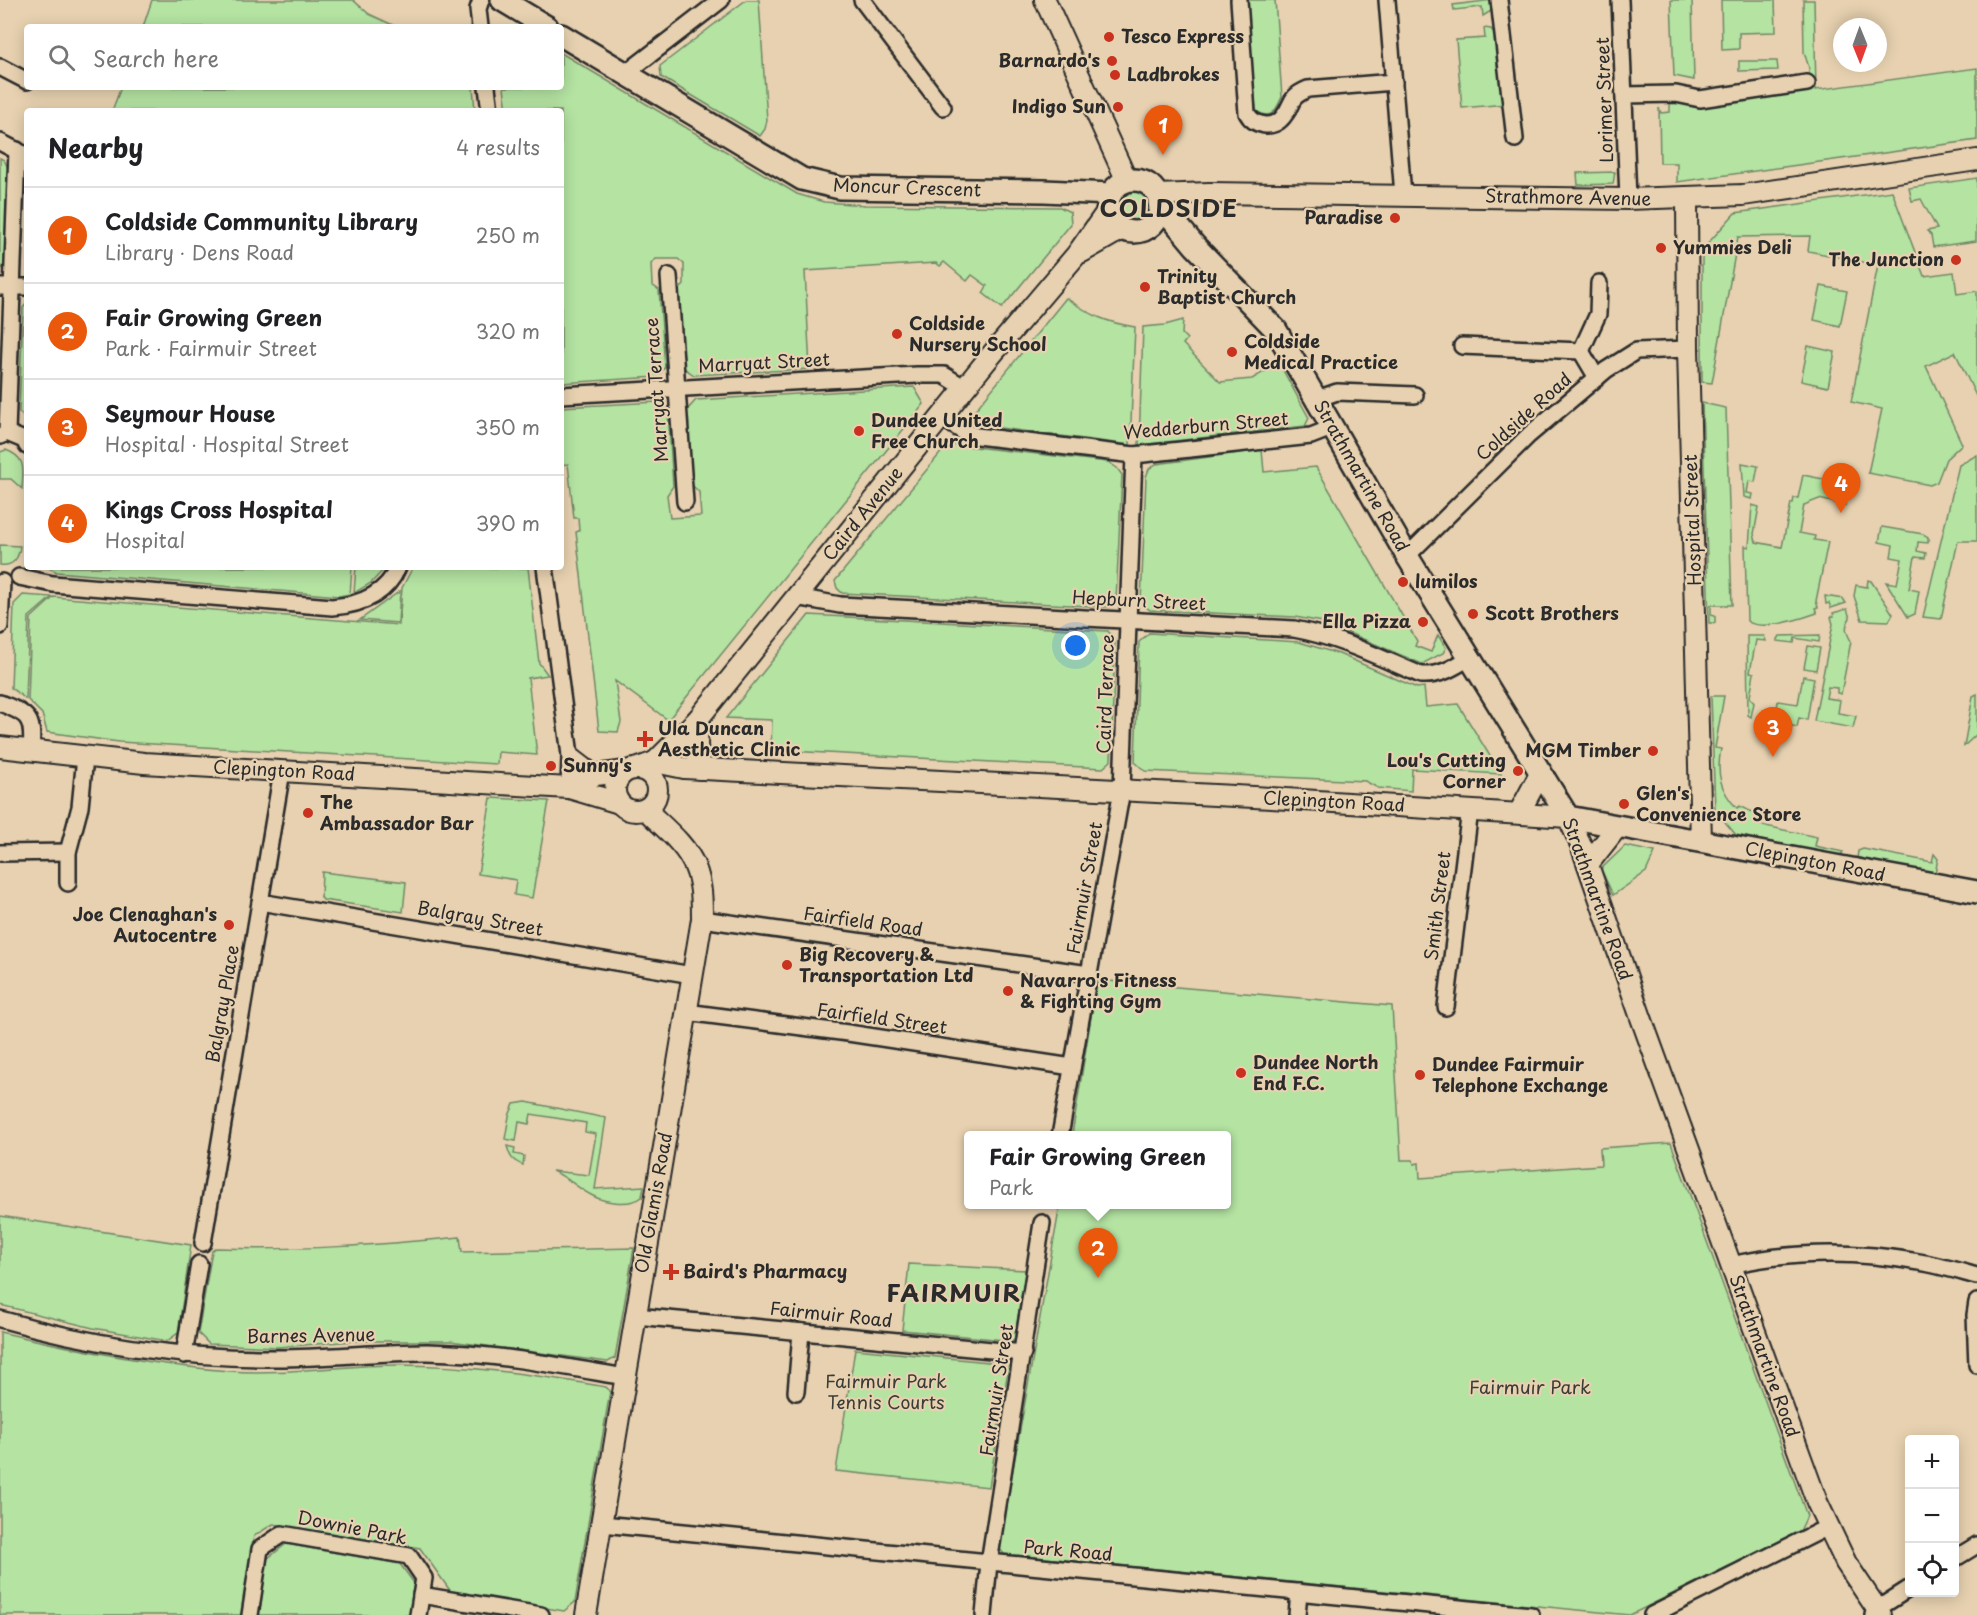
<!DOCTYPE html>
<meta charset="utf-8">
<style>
body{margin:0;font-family:"Playpen Sans",sans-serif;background:#f2f2f2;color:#202124}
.controls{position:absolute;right:18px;bottom:18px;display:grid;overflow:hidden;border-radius:6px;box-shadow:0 3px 15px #0003}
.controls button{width:54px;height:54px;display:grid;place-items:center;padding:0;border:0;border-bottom:2px solid #e0e0e0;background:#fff;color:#202124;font:30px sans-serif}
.compass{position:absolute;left:1833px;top:18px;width:54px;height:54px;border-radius:50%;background:#fff;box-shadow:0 3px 15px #0003;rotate:179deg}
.you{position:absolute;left:1076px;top:646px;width:21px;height:21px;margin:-15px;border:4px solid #fff;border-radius:50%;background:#1a73e8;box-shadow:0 0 0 9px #1a73e833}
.badge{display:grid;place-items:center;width:39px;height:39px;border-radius:50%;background:#ea580c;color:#fff;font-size:20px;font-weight:700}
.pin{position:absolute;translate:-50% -50px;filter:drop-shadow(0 2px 3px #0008)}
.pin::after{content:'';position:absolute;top:32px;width:21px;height:18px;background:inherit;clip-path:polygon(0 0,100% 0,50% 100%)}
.popup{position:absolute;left:964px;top:1131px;width:267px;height:78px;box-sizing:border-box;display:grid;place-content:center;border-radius:6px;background:#fff;filter:drop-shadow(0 2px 4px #0005);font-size:20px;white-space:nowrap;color:#757577}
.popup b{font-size:22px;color:#202124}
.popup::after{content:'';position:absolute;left:50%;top:100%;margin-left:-12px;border:12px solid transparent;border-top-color:#fff}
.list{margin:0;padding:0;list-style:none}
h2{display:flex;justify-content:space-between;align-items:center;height:78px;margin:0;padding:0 24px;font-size:26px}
h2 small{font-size:20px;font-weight:400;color:#757577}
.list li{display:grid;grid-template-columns:39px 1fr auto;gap:18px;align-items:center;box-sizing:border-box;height:96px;padding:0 24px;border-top:2px solid #e0e0e0}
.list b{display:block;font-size:22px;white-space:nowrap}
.list p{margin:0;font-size:20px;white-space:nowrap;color:#757577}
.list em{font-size:20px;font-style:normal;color:#757577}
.icon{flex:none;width:33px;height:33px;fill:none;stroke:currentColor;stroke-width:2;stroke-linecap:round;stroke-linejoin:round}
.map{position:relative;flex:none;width:1977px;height:1615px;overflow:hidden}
.search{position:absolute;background:#fff;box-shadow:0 3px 15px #0003;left:24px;top:24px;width:540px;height:66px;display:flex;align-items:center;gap:15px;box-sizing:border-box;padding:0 21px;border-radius:6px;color:#757577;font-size:22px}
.panel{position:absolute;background:#fff;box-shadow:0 3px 15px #0003;left:24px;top:108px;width:540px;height:462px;border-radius:6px}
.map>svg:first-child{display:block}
.green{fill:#b4e3a2;stroke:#708766;stroke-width:1.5}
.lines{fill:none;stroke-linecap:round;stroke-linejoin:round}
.minor-casing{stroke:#2b2b2b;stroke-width:20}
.tertiary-casing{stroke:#2b2b2b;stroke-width:24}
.secondary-casing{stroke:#2b2b2b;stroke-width:26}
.minor{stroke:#e7d1b0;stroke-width:15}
.tertiary{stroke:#e7d1b0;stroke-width:20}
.secondary{stroke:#e7d1b0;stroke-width:21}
.poi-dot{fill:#c8321e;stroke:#e7d1b0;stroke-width:2}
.labels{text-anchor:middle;stroke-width:4.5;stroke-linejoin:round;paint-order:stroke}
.poi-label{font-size:18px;font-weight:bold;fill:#2b2b2b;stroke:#e7d1b0;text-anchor:start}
.street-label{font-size:18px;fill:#2b2b2b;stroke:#e7d1b0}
.park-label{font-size:18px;fill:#393d37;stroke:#e7d1b0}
.district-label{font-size:24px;font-weight:bold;letter-spacing:1.5px;fill:#2b2b2b;stroke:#e7d1b0}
</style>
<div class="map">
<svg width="1977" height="1615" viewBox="0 0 1977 1615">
<rect width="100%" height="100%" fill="#e7d1b0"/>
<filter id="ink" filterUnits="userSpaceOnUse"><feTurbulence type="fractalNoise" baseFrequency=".0167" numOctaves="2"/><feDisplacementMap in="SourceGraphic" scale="12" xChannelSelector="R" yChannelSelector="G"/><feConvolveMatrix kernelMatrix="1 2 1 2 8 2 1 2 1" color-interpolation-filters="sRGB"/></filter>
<g filter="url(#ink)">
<g class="green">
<path d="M152 0H353L369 14 397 27H143Z"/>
<path d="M746 0H759L767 120 765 129 760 136 661 77 660 66Z"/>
<path d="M1247 0H1275L1282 97C1276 110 1272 121 1256 111Z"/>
<path d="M1493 0 1491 11 1483 16 1482 7 1454 10 1453 5Z"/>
<path d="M1671 0H1692L1694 80 1674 76Z"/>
<path d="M1721 0H1775L1776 32 1739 33V49L1722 50Z"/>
<path d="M1803 0H1814L1816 90 1977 68V140L1677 182V163H1660L1659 108 1661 113 1670 112V103H1674V100L1809 86V68L1804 52Z"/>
<path d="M1484 28 1491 29 1496 35 1506 104 1462 108 1456 40 1485 38Z"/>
<path d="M561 53 797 194 824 202 865 205 1060 207 1070 212 1071 224 1002 308 983 293 987 286 972 275 967 281 944 262 940 266 936 263 805 271 810 369 694 375 684 368 679 290 684 285V264L678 259H656L651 264 652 285 659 290 665 367 657 377 561 383V111H507L504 87H561Z"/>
<path d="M1739 61H1777L1778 70 1739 71Z"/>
<path d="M121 87H473L475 111H112Z"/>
<path d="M0 158 4 160 8 168 4 265 0 271Z"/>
<path d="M1615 172 1613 184 1578 185 1577 173Z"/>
<path d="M1977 178 1976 241 1933 247 1931 235 1927 231 1937 229 1921 199 1912 201 1909 188Z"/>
<path d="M1132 190C1143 192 1152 199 1151 211 1145 219 1135 221 1124 220 1116 212 1114 203 1122 193Z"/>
<path d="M1892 191 1924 276 1954 272 1957 294 1977 291V398L1955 352 1926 366 1962 444 1946 459 1937 482 1930 485 1868 473 1882 409 1851 402 1878 265 1808 251 1810 236 1738 237 1712 383 1702 382V250L1735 213Z"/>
<path d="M1821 286 1847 291 1840 326 1814 320Z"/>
<path d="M1066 298C1091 315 1104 322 1135 327L1130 445 977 425 972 421V414Z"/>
<path d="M27 303V420L19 412 23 308Z"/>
<path d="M1183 320 1182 334 1187 339 1183 344 1220 382 1252 379 1279 363 1309 418 1305 426 1139 445 1143 327 1165 325Z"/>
<path d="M1808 346 1835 352 1828 387 1801 381Z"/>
<path d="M914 387 924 404 668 720 615 681 621 722 618 732 599 731 576 532 579 531 578 518H574L568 464 561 465V407L658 402 668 411 673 486 667 495 670 518 701 516 699 492 692 485 687 410 696 400Z"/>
<path d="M1702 403 1726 408 1732 605H1711V615L1715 616V623H1709Z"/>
<path d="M948 444 1108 462 1117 468 1122 475 1116 601 1109 607 842 593 837 588 835 581Z"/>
<path d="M6 450C27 458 23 469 22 489L11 479H0V452Z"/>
<path d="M1262 450 1264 472 1316 467 1417 641 1415 646 1431 652 1438 635 1446 648 1443 653 1422 664 1323 622 1295 617 1150 610 1141 603 1146 477 1149 469 1156 464Z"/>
<path d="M1977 455V541H1958L1941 619 1923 617 1959 465Z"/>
<path d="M1742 463 1758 466 1755 482 1749 481 1747 493 1753 494 1752 499 1744 497Z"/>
<path d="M1803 475 1849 484 1845 505 1819 499 1804 505 1799 533 1815 536 1814 540 1828 542 1816 601 1818 607 1815 608 1817 613C1800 619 1762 632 1747 621L1745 546 1749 547 1752 505 1759 507 1754 534 1756 542 1782 547 1791 503H1793L1794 498H1798Z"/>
<path d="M1882 527 1923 534 1928 537V543L1918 542 1917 551 1926 553 1925 558 1915 557 1909 589 1919 591 1915 614 1908 617 1886 582 1897 584 1902 559 1891 557 1893 545 1879 542Z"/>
<path d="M0 545 20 546C19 558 13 567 0 565Z"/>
<path d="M47 567H352L350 594 339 596 57 572Z"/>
<path d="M356 567H386L371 583 354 593Z"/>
<path d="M413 567 528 568 539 663 548 675 528 678 537 755 498 752 497 764 119 742 47 732 42 714 28 700 31 618 54 597 399 625 402 588Z"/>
<path d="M1868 580 1871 581 1893 614 1889 621 1862 620 1854 596 1856 585 1867 587Z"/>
<path d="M400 591 398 623 360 620Z"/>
<path d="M23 595 52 597 29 617 26 699 11 688 14 604Z"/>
<path d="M1825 596 1843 599 1846 603 1831 608 1829 603 1826 604Z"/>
<path d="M1847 609 1850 618C1844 627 1846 632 1851 641L1841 694 1837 693V688L1828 687 1826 698 1840 700 1838 713 1856 716 1853 728 1814 721 1833 624 1831 617 1834 616 1833 613Z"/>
<path d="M809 615 1108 631 1115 641 1111 761 1103 768 771 750 772 720 726 718Z"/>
<path d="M1149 633 1299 642 1339 654 1417 688 1424 687 1426 707 1458 704 1501 774 1412 769 1411 791 1378 788 1365 781 1145 771 1135 762 1139 642Z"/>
<path d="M1820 635 1819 642 1795 638 1794 643 1777 641 1780 636Z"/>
<path d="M1747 636H1764L1766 641 1756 640 1750 672 1754 673 1750 697 1754 703 1751 717 1748 715Z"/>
<path d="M1808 646 1820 648 1816 670 1804 668Z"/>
<path d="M1803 676 1814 678 1807 720 1799 718 1797 727 1763 720 1765 714 1776 716 1778 701 1798 704Z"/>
<path d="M1977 694V734L1964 746 1973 696Z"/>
<path d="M1711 696H1724L1715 748 1721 749C1716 773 1720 791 1737 808L1740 806 1750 811 1763 814 1761 825 1817 837 1815 846 1843 852 1840 856 1736 835 1715 810Z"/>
<path d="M491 798 549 801 532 898 514 895 516 880 478 874Z"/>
<path d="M1625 846 1655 852 1646 872 1613 895 1601 869Z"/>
<path d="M1863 849 1932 862 1934 854 1938 859 1935 873 1857 859 1858 851Z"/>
<path d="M322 872 406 882 403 912 323 900 321 897Z"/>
<path d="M1097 980 1392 1006 1401 1160H1413L1414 1164 1419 1163 1420 1178 1601 1165 1600 1148 1671 1143 1807 1516 1800 1531 1630 1615 1004 1554 999 1548 1060 1205 1227 1204V1136L1072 1135Z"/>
<path d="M526 1102 606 1118 595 1189 644 1186 642 1197C631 1206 606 1203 593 1196 578 1189 568 1177 552 1171L589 1175 596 1134 585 1132 586 1123 531 1114 529 1124 519 1122 516 1141 505 1139 509 1116 514 1104Z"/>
<path d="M507 1146 515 1148 514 1154 524 1156 523 1165C512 1161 510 1157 507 1146Z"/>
<path d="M0 1216 191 1245 178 1333 167 1341 93 1328 0 1305Z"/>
<path d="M460 1237 462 1252 634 1248 615 1358 608 1362 450 1341H354L279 1347 209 1344 198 1333 212 1251 216 1248C298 1251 379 1245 460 1237Z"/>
<path d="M909 1264 1026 1270 1014 1341 902 1330Z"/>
<path d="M0 1332C76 1350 151 1365 229 1371 285 1375 342 1365 398 1365 468 1365 537 1375 606 1387L610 1391 575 1602 564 1611 451 1592 420 1548 273 1524 254 1536 241 1615H0Z"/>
<path d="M855 1349 1009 1364 989 1487 836 1471Z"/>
<path d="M286 1544 400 1564 414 1583 409 1615H259L267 1559Z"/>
</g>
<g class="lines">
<g class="minor-casing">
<g id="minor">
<path d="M862 0 943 107"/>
<path d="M1239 0 1247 113C1254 126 1273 130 1283 117 1294 104 1287 98 1308 89L1394 82"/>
<path d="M1387 0 1403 195"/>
<path d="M1499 0 1515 139"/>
<path d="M1620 0 1628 199"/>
<path d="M480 27 478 9 481 0"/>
<path d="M0 67 27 81"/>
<path d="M625 74 721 0"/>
<path d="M487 87 490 111"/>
<path d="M1624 95 1676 94 1700 99 1807 83"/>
<path d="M0 142 27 156"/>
<path d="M669 276 685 502"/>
<path d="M0 287H27"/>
<path d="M1462 346 1581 351 1598 314 1599 283"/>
<path d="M1581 351 1597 378"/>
<path d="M561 395 917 375H944L965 388"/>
<path d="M1317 399 1337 392 1415 395"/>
<path d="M941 417 962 431 977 436 1134 455 1311 436 1334 427"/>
<path d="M7 433 17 150"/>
<path d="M0 436 7 433 24 440 27 446"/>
<path d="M1407 556 1529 435 1606 370 1636 351 1688 349"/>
<path d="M545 567 570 755 569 788"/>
<path d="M19 577 53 584 332 607C361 605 386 595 398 567"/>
<path d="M796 597 840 605 1294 629C1339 637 1380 658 1421 675 1440 676 1453 668 1469 658"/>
<path d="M0 626 2 582"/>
<path d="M0 703C29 714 34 718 31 750"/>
<path d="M570 755 596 775"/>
<path d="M0 853 68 852"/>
<path d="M68 883V852L80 807 85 757"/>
<path d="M260 902 692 975"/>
<path d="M702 919 1089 974"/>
<path d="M1446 1007 1470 810"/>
<path d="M686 1012 848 1033 1072 1067"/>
<path d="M1060 1136 1122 790 1134 455"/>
<path d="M203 1243 282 771"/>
<path d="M1731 1265C1792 1251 1857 1251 1919 1262 1938 1265 1958 1271 1977 1276"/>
<path d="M1977 1302 1975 1315 1977 1365"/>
<path d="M636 1316 1023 1353"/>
<path d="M0 1319C88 1344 177 1358 269 1358 321 1359 374 1352 427 1352 494 1353 560 1366 625 1377"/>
<path d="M184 1355 199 1264"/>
<path d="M796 1392 801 1332"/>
<path d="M602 1524 1531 1615"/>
<path d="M1954 1559 1977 1545"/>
<path d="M421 1595 541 1615"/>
<path d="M250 1615 260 1549 282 1534 409 1556 424 1578 418 1615"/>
<path d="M984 1615 989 1563 1042 1223"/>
<path d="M1297 1615 1299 1592"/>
<path d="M1652 1615 1828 1527"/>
<path d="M1873 1615 1877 1609 1910 1588"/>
</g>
</g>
<g class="tertiary-casing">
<g id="tertiary">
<path d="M1045 0 1127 181"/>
<path d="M1157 195 1209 193 1628 199 1743 195 1977 160"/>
<path d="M1687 198 1688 349 1701 841"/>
<path d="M1082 252 1122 229"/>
<path d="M698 719 697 745 700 769"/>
<path d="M0 747 144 763 569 788 619 803"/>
<path d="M655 762 698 719 988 359 1077 254 1108 210"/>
<circle cx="636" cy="790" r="21"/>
<path d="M636 769 655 762 684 768 1254 797 1568 817 1581 845 1640 1015 1817 1502 1846 1563 1881 1615"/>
<path d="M569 788 596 775 626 771"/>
<path d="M1519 813 1541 772"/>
<path d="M1588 864 1618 826"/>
<path d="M586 1615 702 919C702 901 702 884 695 867 686 844 662 826 645 809"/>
</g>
</g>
<g class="secondary-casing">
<g id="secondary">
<path d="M502 0 547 27"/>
<path d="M561 35 802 179 840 188 1044 191 1111 194"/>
<circle cx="1134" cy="206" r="26"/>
<path d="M1159 203 1195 246 1276 330 1407 556 1568 817 1977 892"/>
</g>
</g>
<use href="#minor" class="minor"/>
<use href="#tertiary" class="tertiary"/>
<use href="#secondary" class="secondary"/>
</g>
</g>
<g class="poi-dot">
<circle cx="1109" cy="37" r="6"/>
<circle cx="1112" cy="61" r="6"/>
<circle cx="1115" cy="75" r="6"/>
<circle cx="1118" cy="107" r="6"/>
<circle cx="1395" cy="218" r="6"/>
<circle cx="1661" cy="248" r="6"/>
<circle cx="1956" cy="260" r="6"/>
<circle cx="1145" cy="287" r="6"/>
<circle cx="897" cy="334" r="6"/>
<circle cx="1232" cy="352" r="6"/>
<circle cx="859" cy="431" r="6"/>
<circle cx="1403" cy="582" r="6"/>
<circle cx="1473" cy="614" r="6"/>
<circle cx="1423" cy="622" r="6"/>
<path d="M642 730h6v6h6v6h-6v6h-6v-6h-6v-6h6z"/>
<circle cx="1653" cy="751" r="6"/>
<circle cx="551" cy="766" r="6"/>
<circle cx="1518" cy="771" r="6"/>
<circle cx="1624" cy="804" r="6"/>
<circle cx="308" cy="813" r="6"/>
<circle cx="229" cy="925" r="6"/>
<circle cx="787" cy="965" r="6"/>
<circle cx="1008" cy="991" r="6"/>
<circle cx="1241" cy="1073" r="6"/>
<circle cx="1420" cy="1075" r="6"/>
<path d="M668 1263h6v6h6v6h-6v6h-6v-6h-6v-6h6z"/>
</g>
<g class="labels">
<g class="poi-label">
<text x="1121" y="43">Tesco Express</text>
<text x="1100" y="67" text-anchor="end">Barnardo's</text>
<text x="1127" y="81">Ladbrokes</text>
<text x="1106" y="113" text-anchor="end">Indigo Sun</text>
<text x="1383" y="224" text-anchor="end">Paradise</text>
<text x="1673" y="254">Yummies Deli</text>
<text x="1944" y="266" text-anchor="end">The Junction</text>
<text x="1157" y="283">Trinity<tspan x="1157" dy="21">Baptist Church</tspan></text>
<text x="909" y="330">Coldside<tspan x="909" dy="21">Nursery School</tspan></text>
<text x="1244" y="348">Coldside<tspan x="1244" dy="21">Medical Practice</tspan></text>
<text x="871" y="427">Dundee United<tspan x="871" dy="21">Free Church</tspan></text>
<text x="1415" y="588">lumilos</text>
<text x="1485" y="620">Scott Brothers</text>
<text x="1411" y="628" text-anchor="end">Ella Pizza</text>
<text x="658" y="735">Ula Duncan<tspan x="658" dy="21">Aesthetic Clinic</tspan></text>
<text x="1641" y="757" text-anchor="end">MGM Timber</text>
<text x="1506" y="767" text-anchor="end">Lou's Cutting<tspan x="1506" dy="21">Corner</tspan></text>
<text x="563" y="772">Sunny's</text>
<text x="1636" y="800">Glen's<tspan x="1636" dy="21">Convenience Store</tspan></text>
<text x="320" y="809">The<tspan x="320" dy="21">Ambassador Bar</tspan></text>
<text x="217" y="921" text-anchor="end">Joe Clenaghan's<tspan x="217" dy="21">Autocentre</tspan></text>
<text x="799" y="961">Big Recovery &amp;<tspan x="799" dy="21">Transportation Ltd</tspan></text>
<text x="1020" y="987">Navarro's Fitness<tspan x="1020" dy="21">&amp; Fighting Gym</tspan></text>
<text x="1253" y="1069">Dundee North<tspan x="1253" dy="21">End F.C.</tspan></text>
<text x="1432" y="1071">Dundee Fairmuir<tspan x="1432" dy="21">Telephone Exchange</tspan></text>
<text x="683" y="1278">Baird's Pharmacy</text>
</g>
<g class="street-label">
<text transform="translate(1605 100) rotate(-92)" y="6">Lorimer Street</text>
<text transform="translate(907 188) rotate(2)" y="6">Moncur Crescent</text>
<text transform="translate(1568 198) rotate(1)" y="6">Strathmore Avenue</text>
<text transform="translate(764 363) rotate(-3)" y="6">Marryat Street</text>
<text transform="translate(657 390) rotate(-94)" y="6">Marryat Terrace</text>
<text transform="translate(1524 417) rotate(-42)" y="6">Coldside Road</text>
<text transform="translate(1206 426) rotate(-5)" y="6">Wedderburn Street</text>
<text transform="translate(1361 476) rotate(60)" y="6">Strathmartine Road</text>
<text transform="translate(863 514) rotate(-51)" y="6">Caird Avenue</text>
<text transform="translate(1693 520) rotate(-92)" y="6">Hospital Street</text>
<text transform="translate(1139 601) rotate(3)" y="6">Hepburn Street</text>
<text transform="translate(1106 694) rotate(-88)" y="6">Caird Terrace</text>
<text transform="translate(284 771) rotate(3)" y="6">Clepington Road</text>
<text transform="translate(1334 802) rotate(3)" y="6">Clepington Road</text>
<text transform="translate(1815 862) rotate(11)" y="6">Clepington Road</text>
<text transform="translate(1085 888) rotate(-80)" y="6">Fairmuir Street</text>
<text transform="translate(1597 899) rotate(70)" y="6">Strathmartine Road</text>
<text transform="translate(1438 906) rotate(-83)" y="6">Smith Street</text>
<text transform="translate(480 919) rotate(10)" y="6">Balgray Street</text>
<text transform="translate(863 922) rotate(8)" y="6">Fairfield Road</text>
<text transform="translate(223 1004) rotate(-80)" y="6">Balgray Place</text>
<text transform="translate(882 1019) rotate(8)" y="6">Fairfield Street</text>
<text transform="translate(654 1203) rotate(-80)" y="6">Old Glamis Road</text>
<text transform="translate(831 1315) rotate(6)" y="6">Fairmuir Road</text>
<text transform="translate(311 1336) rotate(-1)" y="6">Barnes Avenue</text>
<text transform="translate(1764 1356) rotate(70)" y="6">Strathmartine Road</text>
<text transform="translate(997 1390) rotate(-81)" y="6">Fairmuir Street</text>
<text transform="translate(352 1528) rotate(11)" y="6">Downie Park</text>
<text transform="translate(1068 1551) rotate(5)" y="6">Park Road</text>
</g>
<g class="park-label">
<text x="886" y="1388">Fairmuir Park<tspan x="886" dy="21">Tennis Courts</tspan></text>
<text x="1530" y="1394">Fairmuir Park</text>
</g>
<g class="district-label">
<text x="1169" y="217">COLDSIDE</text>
<text x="954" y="1302">FAIRMUIR</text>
</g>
</g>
</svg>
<div class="controls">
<button>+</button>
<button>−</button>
<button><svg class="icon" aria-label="locate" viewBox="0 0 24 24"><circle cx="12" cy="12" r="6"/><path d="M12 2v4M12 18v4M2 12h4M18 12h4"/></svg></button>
</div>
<svg class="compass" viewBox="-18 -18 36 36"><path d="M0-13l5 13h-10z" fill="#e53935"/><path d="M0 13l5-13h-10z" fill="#757577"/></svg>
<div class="you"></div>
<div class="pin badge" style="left:1163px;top:155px">1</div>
<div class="pin badge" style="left:1098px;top:1278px">2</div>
<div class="popup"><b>Fair Growing Green</b>Park</div>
<div class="pin badge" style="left:1773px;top:757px">3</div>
<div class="pin badge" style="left:1841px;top:513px">4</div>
<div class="search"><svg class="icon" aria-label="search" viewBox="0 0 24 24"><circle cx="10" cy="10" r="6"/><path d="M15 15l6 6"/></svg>Search here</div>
<section class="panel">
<h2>Nearby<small>4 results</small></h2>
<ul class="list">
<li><span class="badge">1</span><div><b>Coldside Community Library</b><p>Library · Dens Road</p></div><em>250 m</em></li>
<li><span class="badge">2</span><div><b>Fair Growing Green</b><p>Park · Fairmuir Street</p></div><em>320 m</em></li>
<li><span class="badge">3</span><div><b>Seymour House</b><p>Hospital · Hospital Street</p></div><em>350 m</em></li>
<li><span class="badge">4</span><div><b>Kings Cross Hospital</b><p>Hospital</p></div><em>390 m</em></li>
</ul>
</section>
</div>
